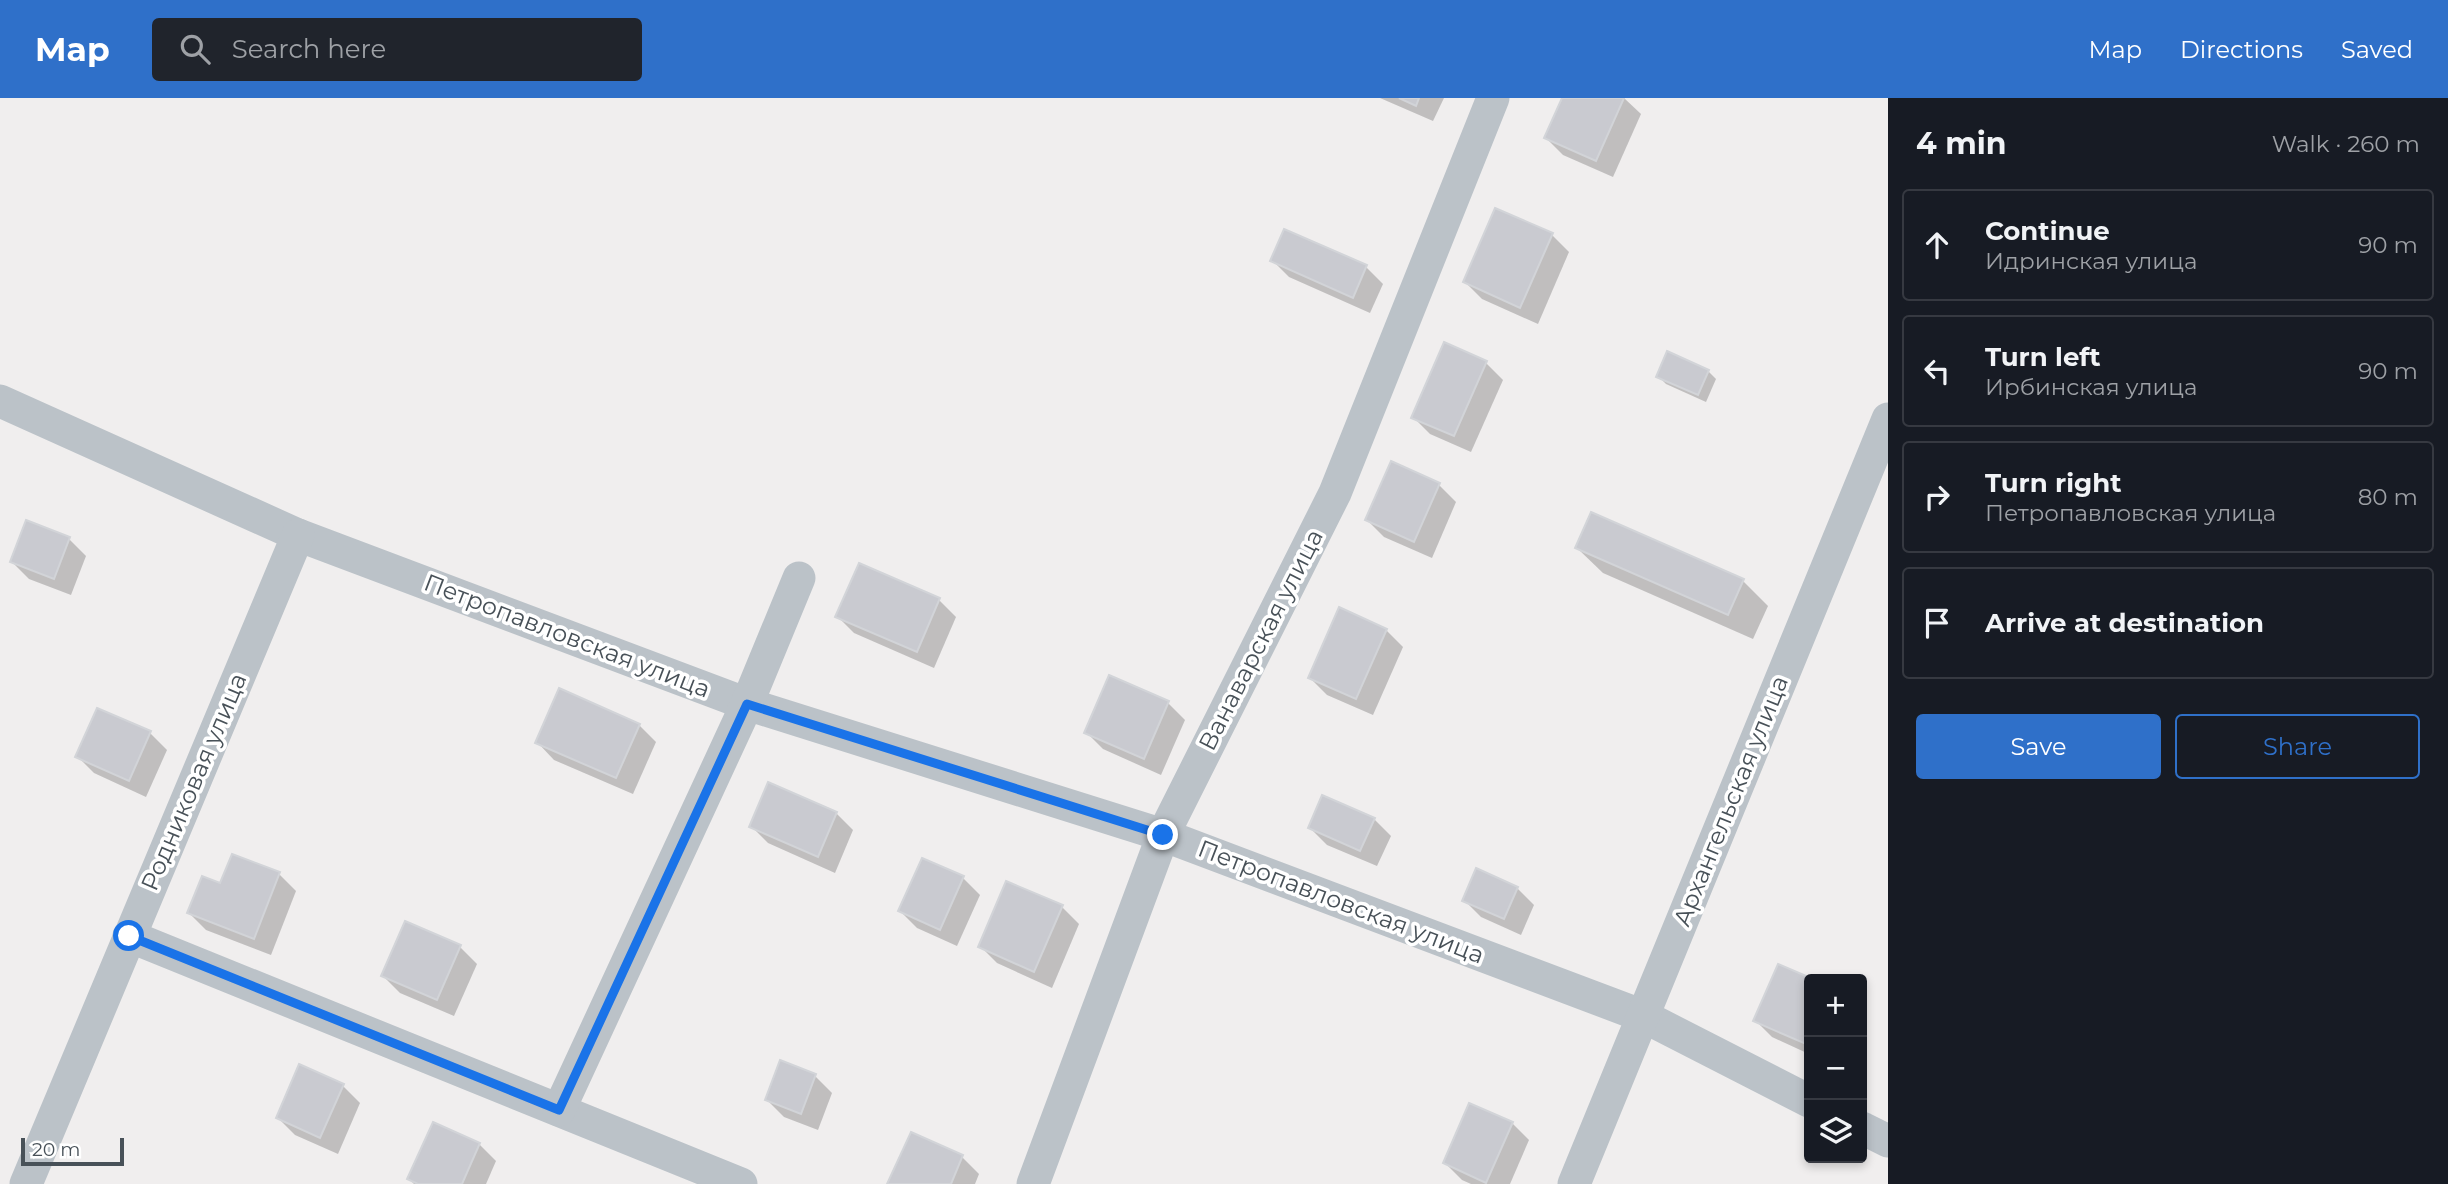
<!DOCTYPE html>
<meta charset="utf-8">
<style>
body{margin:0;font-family:Montserrat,sans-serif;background:#20242c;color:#f1f3f6}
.controls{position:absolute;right:21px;bottom:21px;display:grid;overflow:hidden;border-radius:7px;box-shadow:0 4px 10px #0003}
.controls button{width:63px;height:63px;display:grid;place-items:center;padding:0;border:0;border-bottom:2px solid #363941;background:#171b24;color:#f1f3f6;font:35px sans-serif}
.scale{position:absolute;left:21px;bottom:18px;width:103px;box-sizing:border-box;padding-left:7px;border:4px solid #485158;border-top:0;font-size:19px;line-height:24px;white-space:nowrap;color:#485158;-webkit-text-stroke:5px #fff;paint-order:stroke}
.stop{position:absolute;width:21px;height:21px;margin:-16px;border:5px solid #1a73e8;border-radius:50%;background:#fff}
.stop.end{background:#1a73e8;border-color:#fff;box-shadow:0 2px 7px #0008}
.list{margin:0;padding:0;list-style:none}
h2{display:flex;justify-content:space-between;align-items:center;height:91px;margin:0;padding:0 28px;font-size:30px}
h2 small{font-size:23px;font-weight:400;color:#9ea1a6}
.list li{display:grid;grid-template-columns:46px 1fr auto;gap:21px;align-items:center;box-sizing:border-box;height:112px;margin:0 14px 14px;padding:0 14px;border:2px solid #363941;border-radius:7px}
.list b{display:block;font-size:26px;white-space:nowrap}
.list p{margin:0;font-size:23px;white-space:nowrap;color:#9ea1a6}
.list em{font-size:23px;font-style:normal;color:#9ea1a6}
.actions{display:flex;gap:14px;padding:21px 28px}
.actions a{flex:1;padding:16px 0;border:2px solid #2f70c9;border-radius:7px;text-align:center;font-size:24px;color:#2f70c9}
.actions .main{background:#2f70c9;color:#fff}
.icon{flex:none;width:38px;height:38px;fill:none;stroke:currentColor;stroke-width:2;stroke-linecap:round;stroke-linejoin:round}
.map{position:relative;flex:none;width:1888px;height:1086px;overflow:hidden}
header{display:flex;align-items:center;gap:42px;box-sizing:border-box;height:98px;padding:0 35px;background:#2f70c9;color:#fff}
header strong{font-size:33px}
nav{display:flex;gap:38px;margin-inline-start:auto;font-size:24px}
.search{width:490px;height:63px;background:#20242c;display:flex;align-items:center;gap:18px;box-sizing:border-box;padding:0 24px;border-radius:7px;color:#9ea1a6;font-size:26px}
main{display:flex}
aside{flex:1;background:#171b24}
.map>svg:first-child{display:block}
.shadow{fill:#0003}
.building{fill:#c9cad0;stroke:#d2d4d8;stroke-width:2}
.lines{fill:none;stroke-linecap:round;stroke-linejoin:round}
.street{stroke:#bbc2c8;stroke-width:33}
.route{stroke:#1a73e8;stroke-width:9}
.labels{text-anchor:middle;stroke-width:7;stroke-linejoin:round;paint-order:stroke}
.street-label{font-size:24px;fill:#485158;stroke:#fff}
</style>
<header>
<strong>Map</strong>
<div class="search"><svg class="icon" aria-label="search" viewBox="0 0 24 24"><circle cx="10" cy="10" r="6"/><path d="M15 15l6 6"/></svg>Search here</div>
<nav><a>Map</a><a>Directions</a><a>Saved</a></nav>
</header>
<main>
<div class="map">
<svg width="1888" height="1086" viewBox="0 0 1888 1086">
<rect width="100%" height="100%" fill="#f0eeee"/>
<g class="shadow">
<path d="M1380 0H1444L1433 23Z"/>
<path d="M1564 0H1624L1641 16 1613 79 1563 57 1546 40Z"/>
<path d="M1552 137 1569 154 1538 226 1482 201 1465 184Z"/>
<path d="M1272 162 1366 169 1383 186 1370 215 1289 179Z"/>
<path d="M1445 247 1486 265 1503 282 1471 354 1430 336 1413 319Z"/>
<path d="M1708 273 1716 281 1706 304 1666 286 1658 278Z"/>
<path d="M1439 387 1456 404 1432 460 1384 439 1367 422Z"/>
<path d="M27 424 69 441 86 458 71 497 29 481 12 464Z"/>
<path d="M1577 450 1743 483 1768 508 1753 541 1603 475Z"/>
<path d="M939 502 956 519 934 570 854 535 837 518Z"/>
<path d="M1386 532 1403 549 1373 617 1327 597 1310 580Z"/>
<path d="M1168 605 1185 622 1161 677 1103 651 1086 634Z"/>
<path d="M639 627 656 644 633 696 554 662 537 644Z"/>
<path d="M150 635 167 652 146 699 94 675 77 658Z"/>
<path d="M769 686 836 715 853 732 835 775 768 745 751 728Z"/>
<path d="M1374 721 1391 738 1377 768 1327 747 1310 730Z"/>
<path d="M279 776 296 793 271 857 206 832 189 815 221 788Z"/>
<path d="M963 780 980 797 957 848 917 830 900 813Z"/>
<path d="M1007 785 1062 809 1079 826 1052 890 997 865 980 848Z"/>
<path d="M1517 790 1534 807 1521 837 1481 819 1464 802Z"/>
<path d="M460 849 477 866 454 918 400 895 383 878Z"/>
<path d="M1779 868 1809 881V956L1772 939 1755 922Z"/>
<path d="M781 965 815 978 832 995 818 1032 784 1019 767 1002Z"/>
<path d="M343 988 360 1005 338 1056 295 1037 278 1020Z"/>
<path d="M1512 1025 1529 1042 1510 1086H1471L1462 1082 1445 1065Z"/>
<path d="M911 1036 962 1059 979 1076 975 1086H889Z"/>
<path d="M479 1046 496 1063 486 1086H414L409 1081Z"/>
</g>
<g class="building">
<path d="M1399 0H1419L1416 8Z"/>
<path d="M1562 0H1624L1596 63 1544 40Z"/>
<path d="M1495 110 1553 135 1520 210 1463 184Z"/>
<path d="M1284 131 1367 167 1353 200 1270 163Z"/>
<path d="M1444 244 1487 263 1454 338 1411 320Z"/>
<path d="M1667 253 1709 272 1698 297 1656 279Z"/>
<path d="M1391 363 1440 385 1414 444 1365 422Z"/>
<path d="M1591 414 1744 481 1728 517 1575 450Z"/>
<path d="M26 422 70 439 54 481 10 464Z"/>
<path d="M859 465 940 500 917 554 835 519Z"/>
<path d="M1339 509 1387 531 1356 601 1308 580Z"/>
<path d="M1109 577 1169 603 1144 661 1084 635Z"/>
<path d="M559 590 640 626 616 680 535 645Z"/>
<path d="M97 610 151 633 129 683 75 659Z"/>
<path d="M768 684 837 714 818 759 749 729Z"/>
<path d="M1322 697 1375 720 1360 753 1308 730Z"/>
<path d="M232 756 280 774 254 841 187 815 202 778 220 785Z"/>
<path d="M922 760 964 778 940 832 898 813Z"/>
<path d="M1476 770 1518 789 1504 821 1462 803Z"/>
<path d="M1006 783 1063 807 1034 874 978 849Z"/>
<path d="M405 823 461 847 437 902 381 878Z"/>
<path d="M1778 866 1813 881H1809V938L1806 946 1753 923Z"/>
<path d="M780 962 816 976 801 1016 765 1002Z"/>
<path d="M299 966 344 986 320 1040 276 1020Z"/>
<path d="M1469 1005 1513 1024 1486 1085 1443 1065Z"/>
<path d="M433 1024 480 1045 462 1086H418L407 1081Z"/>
<path d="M911 1034 963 1057 951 1086H887Z"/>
</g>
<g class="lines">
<g class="street">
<path d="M0 303 298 437 747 606 1163 737 1643 918 1809 1003"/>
<path d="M129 838 741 1086"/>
<path d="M559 1012 747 606 799 480"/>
<path d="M1862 1030 1888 1043"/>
<path d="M26 1086 298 437"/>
<path d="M1033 1086 1163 737 1335 395 1493 0"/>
<path d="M1574 1086 1888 321"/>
</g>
</g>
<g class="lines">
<path class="route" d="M129 838 559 1012 747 606 1163 737"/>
</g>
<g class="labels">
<g class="street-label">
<text transform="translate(567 538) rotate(21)" y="8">Петропавловская улица</text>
<text transform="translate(1261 542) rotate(-63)" y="8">Ванаварская улица</text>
<text transform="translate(194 684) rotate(-67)" y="8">Родниковая улица</text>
<text transform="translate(1731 703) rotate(-68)" y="8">Архангельская улица</text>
<text transform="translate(1341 804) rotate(21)" y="8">Петропавловская улица</text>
</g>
</g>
</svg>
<div class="controls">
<button>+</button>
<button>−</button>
<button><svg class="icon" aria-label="layers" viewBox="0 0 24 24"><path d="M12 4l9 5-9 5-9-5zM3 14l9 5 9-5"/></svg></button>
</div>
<div class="scale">20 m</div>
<div class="stop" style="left:129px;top:838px"></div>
<div class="stop end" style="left:1163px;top:737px"></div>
</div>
<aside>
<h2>4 min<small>Walk · 260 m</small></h2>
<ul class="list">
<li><svg class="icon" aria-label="ahead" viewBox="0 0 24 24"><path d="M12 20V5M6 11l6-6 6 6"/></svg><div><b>Continue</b><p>Идринская улица</p></div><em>90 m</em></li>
<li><svg class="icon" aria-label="left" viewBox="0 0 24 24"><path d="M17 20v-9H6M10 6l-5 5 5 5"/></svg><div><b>Turn left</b><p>Ирбинская улица</p></div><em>90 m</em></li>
<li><svg class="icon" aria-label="right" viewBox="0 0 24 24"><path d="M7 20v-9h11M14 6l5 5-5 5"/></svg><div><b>Turn right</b><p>Петропавловская улица</p></div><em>80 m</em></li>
<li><svg class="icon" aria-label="arrive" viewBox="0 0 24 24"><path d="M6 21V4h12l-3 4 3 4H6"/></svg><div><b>Arrive at destination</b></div></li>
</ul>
<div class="actions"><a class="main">Save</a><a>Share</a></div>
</aside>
</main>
